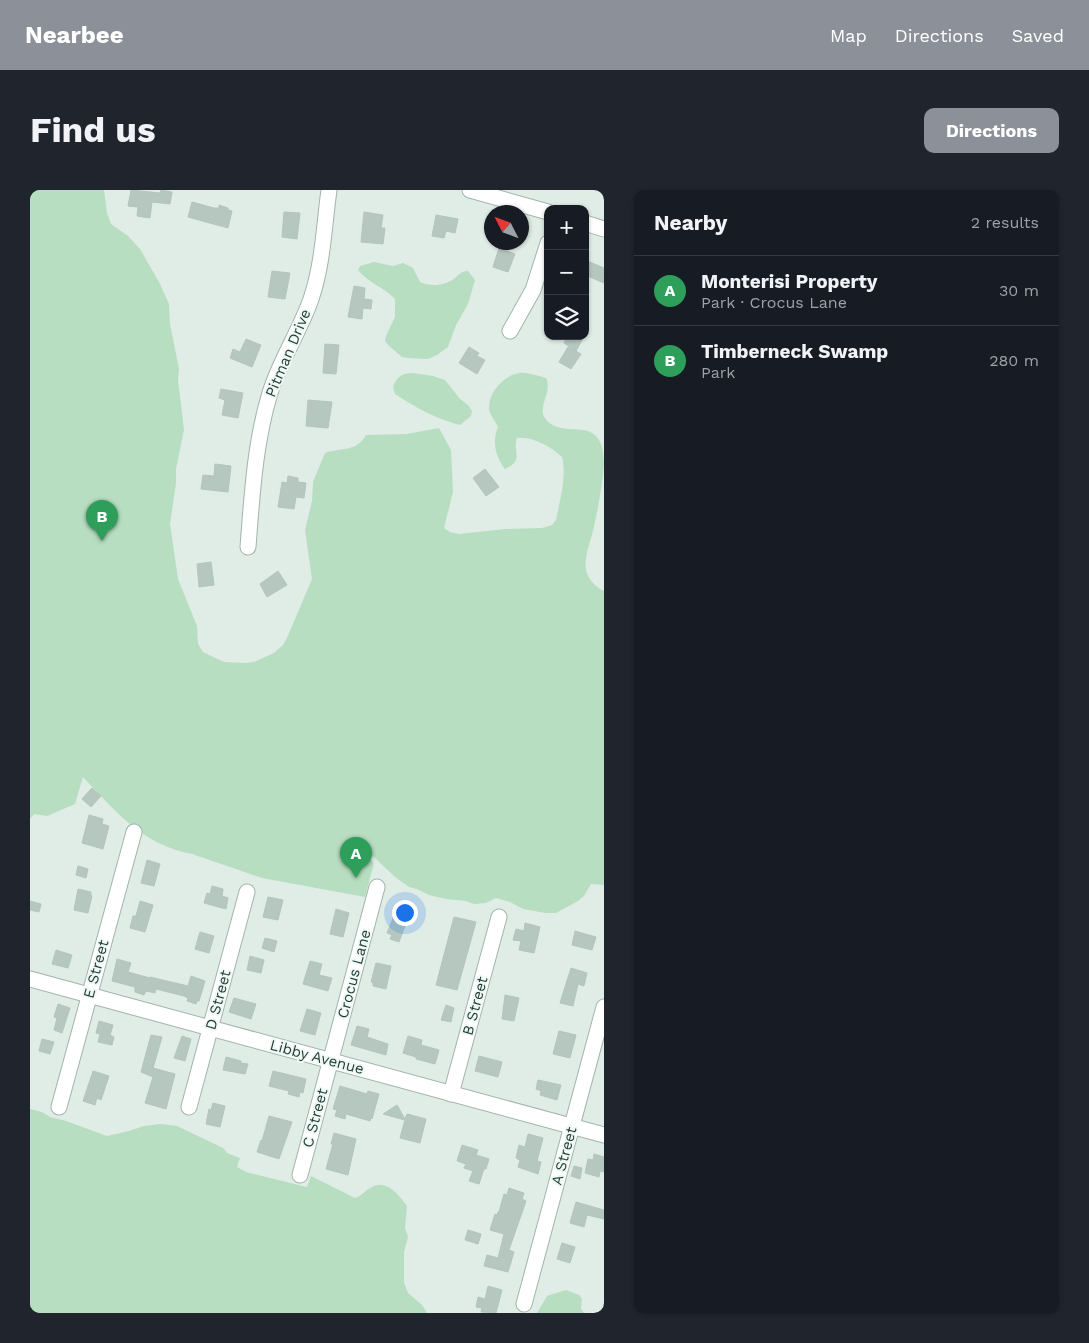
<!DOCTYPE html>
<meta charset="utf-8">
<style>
body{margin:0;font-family:"Work Sans",sans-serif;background:#20242c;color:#f1f3f6}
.controls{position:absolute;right:15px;top:15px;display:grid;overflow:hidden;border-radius:10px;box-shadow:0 1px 4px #0004}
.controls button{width:45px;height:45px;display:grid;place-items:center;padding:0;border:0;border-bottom:1px solid #363941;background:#171b24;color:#f1f3f6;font:25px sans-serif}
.compass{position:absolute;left:454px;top:15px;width:45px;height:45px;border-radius:50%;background:#171b24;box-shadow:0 1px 4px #0004;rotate:312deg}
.you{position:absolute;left:374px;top:722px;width:18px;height:18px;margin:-12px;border:4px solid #fff;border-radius:50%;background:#1a73e8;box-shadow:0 0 0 8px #1a73e833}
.badge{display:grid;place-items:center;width:32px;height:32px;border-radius:50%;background:#8c9099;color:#fff;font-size:16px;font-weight:700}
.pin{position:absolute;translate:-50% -41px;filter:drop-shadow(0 1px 2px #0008)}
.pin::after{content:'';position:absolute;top:26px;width:18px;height:15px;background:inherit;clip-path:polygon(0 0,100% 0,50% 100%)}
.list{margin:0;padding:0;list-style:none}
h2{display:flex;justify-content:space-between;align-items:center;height:65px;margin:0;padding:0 20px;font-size:21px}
h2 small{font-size:16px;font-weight:400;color:#9ea1a6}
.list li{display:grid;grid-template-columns:32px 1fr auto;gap:15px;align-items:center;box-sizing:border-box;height:70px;padding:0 20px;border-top:1px solid #363941}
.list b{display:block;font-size:19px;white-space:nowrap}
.list p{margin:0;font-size:16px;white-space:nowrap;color:#9ea1a6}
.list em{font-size:16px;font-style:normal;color:#9ea1a6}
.icon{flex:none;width:28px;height:28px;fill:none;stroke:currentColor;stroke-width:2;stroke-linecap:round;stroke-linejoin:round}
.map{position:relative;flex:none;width:574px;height:1123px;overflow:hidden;border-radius:10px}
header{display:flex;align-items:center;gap:30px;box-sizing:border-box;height:70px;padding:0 25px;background:#8c9099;color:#fff}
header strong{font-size:24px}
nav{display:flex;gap:28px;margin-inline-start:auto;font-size:18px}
.intro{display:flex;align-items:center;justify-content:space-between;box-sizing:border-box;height:120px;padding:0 30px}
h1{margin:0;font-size:35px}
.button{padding:12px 22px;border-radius:10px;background:#8c9099;color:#fff;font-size:18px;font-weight:700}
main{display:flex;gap:30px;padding:0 30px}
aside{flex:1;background:#171b24;border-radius:10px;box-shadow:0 1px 4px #0004}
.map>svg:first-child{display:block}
.green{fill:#b7dec1}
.building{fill:#b5c7bf;stroke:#b2c6bd}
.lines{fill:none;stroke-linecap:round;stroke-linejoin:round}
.minor-casing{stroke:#a2b4ad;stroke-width:17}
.minor{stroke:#fff;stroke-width:15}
.labels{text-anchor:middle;stroke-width:4;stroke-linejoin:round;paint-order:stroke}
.street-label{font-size:15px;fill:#1f3d34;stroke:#f0f8f4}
</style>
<header>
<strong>Nearbee</strong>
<nav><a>Map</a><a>Directions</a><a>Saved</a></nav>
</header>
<div class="intro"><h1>Find us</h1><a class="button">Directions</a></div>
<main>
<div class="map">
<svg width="574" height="1123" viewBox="0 0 574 1123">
<rect width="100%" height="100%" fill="#e0ece6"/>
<g class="green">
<path d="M0 0H74L77 23 81 34 98 46 110 59 129 92 139 114 140 134 149 179 148 190 154 240 146 279V293L140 334 148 389 167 436 168 454 173 462 194 472 216 473 224 472 244 463 253 455 257 448 282 389 275 340 282 311 283 292 295 263C311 257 326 263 336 245L377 244 409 238 421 260 423 302 414 338 420 342 429 344 475 339 512 338 522 335 526 330C530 309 537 287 532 267 521 257 503 246 487 248 482 262 495 270 475 279 465 266 462 251 468 237 466 232 462 228 460 223 455 206 472 186 489 183 497 182 508 186 516 188 523 202 507 216 515 228 532 253 574 219 574 274 572 297 568 319 563 341 560 353 554 367 556 379 557 388 566 398 574 401V695L561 694 554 706 548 711 526 723H515L493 719 480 712 466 708 456 713 444 714 436 711 416 709 399 705 387 699 379 697 365 687 344 667 333 660 330 661 344 673 335 707 232 688 162 664C113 655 86 622 53 587L45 614 17 626 4 624 0 629Z"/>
<path d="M344 72 363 76 373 73 383 78 390 92C401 97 415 96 425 88 430 84 431 81 438 81L445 90 438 114 426 135 418 157 407 165 398 169 377 168 372 167 358 155 355 151 356 146 365 127V109C354 97 338 93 328 80L330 76Z"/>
<path d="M383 183 403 186 415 190 430 209 438 215 442 221 441 226 430 235C406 229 385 217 365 204L363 197C367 186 372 183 383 183Z"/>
<path d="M0 919 12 922 20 927 36 931 77 946 99 941 114 936 130 934 147 936 193 958 197 963 210 968 207 977 216 982 277 997 281 986 325 1008C332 1006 335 1000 342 997 356 989 369 1005 377 1016L375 1038 378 1047 374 1062V1093L378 1103 392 1115 397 1123H0Z"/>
<path d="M536 1100 549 1105 552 1109 551 1118 554 1123H507L517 1106Z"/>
</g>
<g class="building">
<path d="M101 0 130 3 131 0 142 2 140 14 122 12 120 28 107 26 108 17 98 16Z"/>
<path d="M162 12 184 18H189V15L198 18V20L202 21 198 38 158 27Z"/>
<path d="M254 22 270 23 267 49 252 47Z"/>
<path d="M334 22 353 25 351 38H355L353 54 331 52Z"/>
<path d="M406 25 428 29 425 43 416 41 414 48 402 46Z"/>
<path d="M469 58 485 64 478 82 463 77Z"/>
<path d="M555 70 574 78V93L555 85Z"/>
<path d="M242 81 260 83 255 109 238 107Z"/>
<path d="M324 96 335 98 334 109 342 110 341 119 333 118 332 129 318 127Z"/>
<path d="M538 146H546L552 150 546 161 534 153Z"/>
<path d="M216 149 231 155 222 177 200 168 203 159 210 162Z"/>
<path d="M295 154 309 155 306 184 293 183Z"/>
<path d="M439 157 449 163 447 166 455 170 447 184 429 173Z"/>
<path d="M538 157 551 164 541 179 529 172Z"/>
<path d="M191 199 213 203 208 228 192 225 195 210 189 208Z"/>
<path d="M278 210 302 212 298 238 276 236Z"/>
<path d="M185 274 201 276 198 302 171 299 173 285 184 286Z"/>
<path d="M455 279 469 297 456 306 443 288Z"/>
<path d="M258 286 268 288V292L276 293 274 308 266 307 264 319 248 317 252 292 257 293Z"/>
<path d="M181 372 184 395 169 397 167 374Z"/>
<path d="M248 381 257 395 237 407 230 394Z"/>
<path d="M62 598 71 606 61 617 52 609Z"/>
<path d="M59 625 73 629 72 634 79 636 73 659 52 653Z"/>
<path d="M117 670 130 674 124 696 111 693Z"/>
<path d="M48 676 58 679 56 688 46 685Z"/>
<path d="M182 696 193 699 192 706 198 708 196 719 174 713 177 703 180 704Z"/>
<path d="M48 699 61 702V705L62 706 58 723 44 720Z"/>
<path d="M238 707 253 710 248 730 233 727Z"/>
<path d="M0 711 11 714 9 722 0 720Z"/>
<path d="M110 711 123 715 115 742 100 738 103 726H106Z"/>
<path d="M306 719 319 723 313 747 300 744Z"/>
<path d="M365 723 378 728 369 752 360 749 362 745 357 743Z"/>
<path d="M424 727 446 732 427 800 406 795Z"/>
<path d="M495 733 510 737 504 763 489 760 491 751 483 750 486 739 494 741Z"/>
<path d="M545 741 566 747 562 760 542 755Z"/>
<path d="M170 742 184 746 179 763 165 759Z"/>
<path d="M235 748 247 751 244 762 232 758Z"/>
<path d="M26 760 42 765 38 778 22 774Z"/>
<path d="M220 766 234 770 231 783 217 780Z"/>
<path d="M87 769 101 773 98 782 120 788V787L158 796 161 786 175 791 169 811H167L166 814 157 811 158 808 154 806 126 799 125 803 116 801 114 805 105 802V797L82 791Z"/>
<path d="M280 771 292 774 289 785 302 788 298 801 273 794Z"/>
<path d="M346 773 361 776 356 799 343 796V793L341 792Z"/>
<path d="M541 778 557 783 554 796 548 794 543 816 530 813Z"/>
<path d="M475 805 489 808 484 831 472 829Z"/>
<path d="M204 808 226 814 221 829 199 822Z"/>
<path d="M28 814 40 818 32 843 24 840 27 828 24 827Z"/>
<path d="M416 815 424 818 421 832 411 830Z"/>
<path d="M277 819 291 823 285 845 270 841Z"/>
<path d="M69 831 83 835 80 845 84 847 82 855 68 852 70 844 66 843Z"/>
<path d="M327 836 339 839 337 847 358 854 356 865 321 855Z"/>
<path d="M529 841 546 845 540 868 523 864Z"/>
<path d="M121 845 132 847 123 878 145 884 136 919 115 913 123 887 111 882Z"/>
<path d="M152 846 161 849 155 871 144 868Z"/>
<path d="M378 846 392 850 391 855 409 860 405 874 386 869V867L373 863Z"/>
<path d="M12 849 24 852 20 864 9 861Z"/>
<path d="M449 866 472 872 468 887 445 881Z"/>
<path d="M196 867 211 871V873L218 874 215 884 193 880Z"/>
<path d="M63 881 79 886 71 910 67 908 65 915 53 911Z"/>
<path d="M243 881 276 889 273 903 270 902 269 907 258 904 259 901 239 896Z"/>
<path d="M508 890 531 895 527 910 510 905 511 901 506 899Z"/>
<path d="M310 896 337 904 338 901 349 904 342 929 341 928 340 931 316 924 315 929 305 926 307 920 303 919Z"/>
<path d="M183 913 195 916 190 937 176 934 179 919 181 920Z"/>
<path d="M367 915 375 929 377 924 396 929 390 953 370 948 375 930 353 924Z"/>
<path d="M239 926 262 932 249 969 227 962 231 950 232 951Z"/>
<path d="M304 943 326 949 318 985 296 979 303 954H301Z"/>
<path d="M498 944 513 948 507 971 511 972 508 984 488 977 490 970 486 968 489 955 495 957Z"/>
<path d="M432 955 448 960 446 965 459 969 456 979H454L449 994 439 991 443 981 434 978 436 974 427 971Z"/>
<path d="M564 964 574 967V982L570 981 569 987 555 983 558 969 563 970Z"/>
<path d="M544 976 552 978 550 989 541 986Z"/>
<path d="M479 998 494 1003 492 1009 496 1011 479 1060 484 1062 478 1082 454 1076 457 1065 468 1068 474 1044 460 1040 465 1024 467 1025 468 1022H469L474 1004 477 1005Z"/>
<path d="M546 1012 574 1020V1029L557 1025 554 1037 540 1033Z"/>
<path d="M438 1040 451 1044 448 1054 435 1050Z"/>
<path d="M532 1053 545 1057 540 1073 527 1069Z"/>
<path d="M458 1096 472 1100 466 1123 451 1122 452 1118 446 1117 448 1107 455 1109Z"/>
</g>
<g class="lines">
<g class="minor-casing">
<g id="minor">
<path d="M440 0 518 22"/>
<path d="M555 33 574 39"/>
<path d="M480 141 503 100 518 53"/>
<path d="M218 357C222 305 225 252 240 203 250 170 270 141 281 109 293 74 294 36 299 0"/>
<path d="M0 789 574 945"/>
<path d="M421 904 469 727"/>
<path d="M29 917 104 642"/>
<path d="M159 917 217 702"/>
<path d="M270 985 347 697"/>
<path d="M494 1114 574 817"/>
</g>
</g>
<use href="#minor" class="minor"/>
</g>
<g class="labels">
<g class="street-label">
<text transform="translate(258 163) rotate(-67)" y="5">Pitman Drive</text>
<text transform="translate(66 779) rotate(-75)" y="5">E Street</text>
<text transform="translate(324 784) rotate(-75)" y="5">Crocus Lane</text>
<text transform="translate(188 810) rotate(-75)" y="5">D Street</text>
<text transform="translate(445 816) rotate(-75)" y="5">B Street</text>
<text transform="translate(287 867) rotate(15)" y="5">Libby Avenue</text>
<text transform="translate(285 928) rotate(-75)" y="5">C Street</text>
<text transform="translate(534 966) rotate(-75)" y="5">A Street</text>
</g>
</g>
</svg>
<div class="controls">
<button>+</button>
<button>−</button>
<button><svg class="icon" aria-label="layers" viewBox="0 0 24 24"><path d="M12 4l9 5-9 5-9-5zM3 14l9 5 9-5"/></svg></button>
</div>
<svg class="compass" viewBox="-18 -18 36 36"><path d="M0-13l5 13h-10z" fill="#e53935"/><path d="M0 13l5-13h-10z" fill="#9ea1a6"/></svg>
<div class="you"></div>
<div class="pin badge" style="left:326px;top:688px;background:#2e9e5b">A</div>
<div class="pin badge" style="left:72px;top:351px;background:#2e9e5b">B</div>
</div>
<aside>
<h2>Nearby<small>2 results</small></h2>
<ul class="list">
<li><span class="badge" style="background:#2e9e5b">A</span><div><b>Monterisi Property</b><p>Park · Crocus Lane</p></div><em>30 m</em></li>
<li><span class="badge" style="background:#2e9e5b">B</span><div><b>Timberneck Swamp</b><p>Park</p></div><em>280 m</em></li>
</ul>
</aside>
</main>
